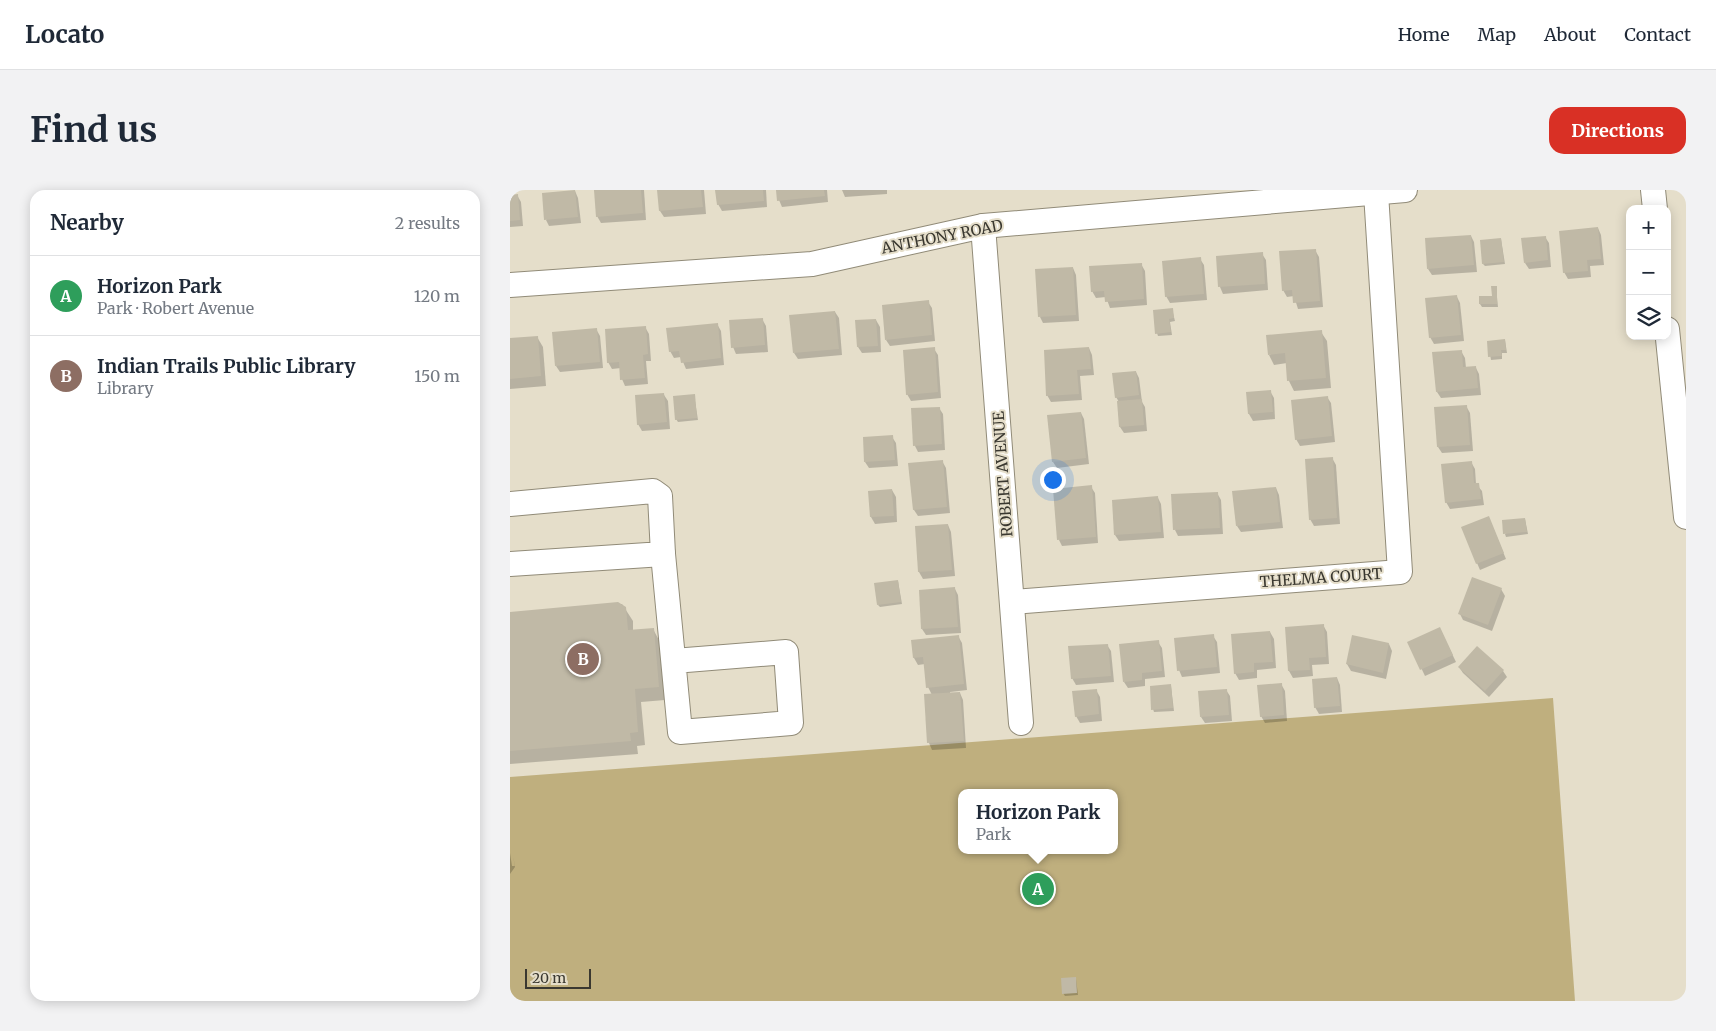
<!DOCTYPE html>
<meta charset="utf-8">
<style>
body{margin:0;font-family:Merriweather,serif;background:#f2f2f3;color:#1f2937}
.controls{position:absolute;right:15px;top:15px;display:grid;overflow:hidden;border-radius:10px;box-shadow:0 2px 12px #0003}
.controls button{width:45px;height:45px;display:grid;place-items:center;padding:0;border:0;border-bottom:1px solid #e0e1e3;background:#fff;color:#1f2937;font:25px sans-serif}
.scale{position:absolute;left:15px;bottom:12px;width:66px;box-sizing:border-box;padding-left:5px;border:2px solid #3a3830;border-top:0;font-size:14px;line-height:18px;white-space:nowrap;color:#3a3830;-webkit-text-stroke:4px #e5deca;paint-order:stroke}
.you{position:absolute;left:542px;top:289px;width:18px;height:18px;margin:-12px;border:4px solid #fff;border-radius:50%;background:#1a73e8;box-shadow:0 0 0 8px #1a73e833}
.badge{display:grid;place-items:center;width:32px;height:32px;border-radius:50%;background:#d93025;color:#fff;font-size:16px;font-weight:700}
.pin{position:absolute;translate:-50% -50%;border:2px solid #fff;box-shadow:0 1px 5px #0006}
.popup{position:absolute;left:448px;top:599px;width:160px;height:65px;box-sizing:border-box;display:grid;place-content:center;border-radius:10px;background:#fff;filter:drop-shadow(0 1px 4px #0005);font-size:16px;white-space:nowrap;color:#747a83}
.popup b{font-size:19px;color:#1f2937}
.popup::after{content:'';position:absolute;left:50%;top:100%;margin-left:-10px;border:10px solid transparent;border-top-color:#fff}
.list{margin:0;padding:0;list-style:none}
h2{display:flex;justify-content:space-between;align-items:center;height:65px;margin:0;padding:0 20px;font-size:21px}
h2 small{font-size:16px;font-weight:400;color:#747a83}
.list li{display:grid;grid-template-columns:32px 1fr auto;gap:15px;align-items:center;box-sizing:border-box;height:80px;padding:0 20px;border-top:1px solid #e0e1e3}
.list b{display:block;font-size:19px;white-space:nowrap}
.list p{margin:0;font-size:16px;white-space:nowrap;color:#747a83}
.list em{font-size:16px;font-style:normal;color:#747a83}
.icon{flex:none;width:28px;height:28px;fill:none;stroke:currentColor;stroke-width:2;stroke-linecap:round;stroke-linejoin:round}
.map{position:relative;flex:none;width:1176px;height:811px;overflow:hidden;border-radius:15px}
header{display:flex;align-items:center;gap:30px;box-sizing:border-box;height:70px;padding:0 25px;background:#fff;border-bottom:1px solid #e0e1e3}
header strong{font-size:24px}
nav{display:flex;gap:28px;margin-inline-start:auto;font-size:18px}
.intro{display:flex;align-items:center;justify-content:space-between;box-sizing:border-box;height:120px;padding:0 30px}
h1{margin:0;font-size:35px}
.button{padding:12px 22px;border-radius:15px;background:#d93025;color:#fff;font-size:18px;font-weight:700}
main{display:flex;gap:30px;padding:0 30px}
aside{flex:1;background:#fff;border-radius:15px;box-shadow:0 2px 12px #0003}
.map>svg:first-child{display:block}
.green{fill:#bfaf7e;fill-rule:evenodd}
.shadow{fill:#0003}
.building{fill:#c0b9a6}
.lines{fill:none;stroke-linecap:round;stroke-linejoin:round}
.minor-casing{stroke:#918b78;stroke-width:26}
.minor{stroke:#fff;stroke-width:24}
.labels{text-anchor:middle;stroke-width:4;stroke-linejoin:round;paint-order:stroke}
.street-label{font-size:15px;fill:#3a3830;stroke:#e5deca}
</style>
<header>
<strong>Locato</strong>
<nav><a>Home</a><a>Map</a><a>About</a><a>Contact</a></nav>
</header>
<div class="intro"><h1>Find us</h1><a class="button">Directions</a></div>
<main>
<aside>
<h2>Nearby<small>2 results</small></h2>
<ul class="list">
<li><span class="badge" style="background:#2e9e5b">A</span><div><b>Horizon Park</b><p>Park · Robert Avenue</p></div><em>120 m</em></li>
<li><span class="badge" style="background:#8d6e63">B</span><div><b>Indian Trails Public Library</b><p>Library</p></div><em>150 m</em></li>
</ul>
</aside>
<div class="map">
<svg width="1176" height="811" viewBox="0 0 1176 811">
<rect width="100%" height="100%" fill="#e5deca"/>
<path class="green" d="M1043 508 1065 811H0V587ZM452 603H604V660H452Z"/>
<g class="shadow">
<path d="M85 0H134L136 30 91 33 87 26Z"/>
<path d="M148 0H194L196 24 154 27 150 21Z"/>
<path d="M207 0H256L257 17 212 21 208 14Z"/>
<path d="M268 0H317L318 12 272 17 269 10Z"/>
<path d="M332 0H377V4L335 7Z"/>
<path d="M65 1 68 8 71 33 39 36 36 30Z"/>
<path d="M7 5 11 12 13 36 0 37V6Z"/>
<path d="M1088 38 1091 45 1094 75 1080 76 1081 87 1058 89 1054 82Z"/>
<path d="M961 46 964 52 967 82 922 85 918 79Z"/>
<path d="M1035 47 1039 53 1041 77 1019 79 1015 73Z"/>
<path d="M991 49 995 74 975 76 973 74Z"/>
<path d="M805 60 809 67 813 117 788 119 784 106 777 107 773 100Z"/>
<path d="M752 64 756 70 758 100 713 104 710 97 707 67Z"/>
<path d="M690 69 694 75 697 110 660 113 656 106Z"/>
<path d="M631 74 635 81 637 115 600 118 596 107 586 108 582 101Z"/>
<path d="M563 78 566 85 569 131 533 133 530 127Z"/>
<path d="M986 97 988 117H972L970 114 983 107Z"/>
<path d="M947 107 950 113 954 151 924 154 920 147Z"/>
<path d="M418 112 422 118 425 151 380 156 376 150Z"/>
<path d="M662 119 665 131 660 132 662 145 648 146 647 143Z"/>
<path d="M325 122 329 128 332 165 288 169 284 163Z"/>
<path d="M252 129 256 136 258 162 226 164 223 157Z"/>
<path d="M366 130 370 137 371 162 352 163 348 157Z"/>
<path d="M207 134 211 141 214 175 176 179 171 167 164 168 160 161Z"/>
<path d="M135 137 139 144 141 171H136L138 194 115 196 112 189 111 178 102 179 98 172Z"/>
<path d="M86 139 90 146 93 178 50 182 46 176Z"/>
<path d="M811 142 817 151 821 198 784 201 779 191 777 173 764 175 759 165Z"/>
<path d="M27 147 33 157 36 196 0 199V149Z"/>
<path d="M995 150 997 163H992V169L981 170 978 152Z"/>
<path d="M579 158 582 165 584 185 570 186 572 210 541 212 537 205Z"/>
<path d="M424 159 428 165 431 208 401 211 397 204Z"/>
<path d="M951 161 955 168 956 178H966L969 184 971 205 931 208 927 202Z"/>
<path d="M626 182 629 188 632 212 635 217 637 241 614 243 610 237 609 212 606 207Z"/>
<path d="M760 201 764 208 765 229 743 231 739 224 737 203Z"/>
<path d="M154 205 158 211 160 239 132 241 128 234Z"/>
<path d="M184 205 188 230 168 232 166 229Z"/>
<path d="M817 207 821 213 825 252 790 256 786 249Z"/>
<path d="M956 216 960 223 963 261 932 263 928 257Z"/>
<path d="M429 218 433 224 435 260 408 262 405 256 402 220Z"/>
<path d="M571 223 574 229 579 274 547 278 543 272Z"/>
<path d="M382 247 386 253 388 276 359 278 355 272Z"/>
<path d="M822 268 826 275 830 334 804 336 800 329Z"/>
<path d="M432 271 436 278 440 323 408 326 404 320 399 275Z"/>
<path d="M961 272 965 279 966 294 972 301 974 315 940 319 936 312Z"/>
<path d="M581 297 585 303 588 353 552 356 549 350Z"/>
<path d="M766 298 769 305 773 338 731 342 727 336Z"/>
<path d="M382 300 386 307 387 332 365 334 361 327 360 302Z"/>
<path d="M707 303 711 310 713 344 668 346 665 340Z"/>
<path d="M648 308 651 314 654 348 609 351 605 345Z"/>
<path d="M979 328 996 369 970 380 967 373Z"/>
<path d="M1015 329 1018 344 996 347 995 344Z"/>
<path d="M438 335 441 342 445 386 413 389 409 382 406 338Z"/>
<path d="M388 391 392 414 370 417 368 415Z"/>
<path d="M445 399 448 405 451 443 416 445 412 439Z"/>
<path d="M991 399 995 406 982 441 953 430 950 424Z"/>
<path d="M112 414 123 431V441L143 439 150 452 155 510 131 512 135 555 127 556 128 564 0 574V423Z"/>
<path d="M813 435 817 442 819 474 802 475 803 486 783 488 779 481 776 438Z"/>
<path d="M760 442 764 449 766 478 747 480V488L729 490 725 483Z"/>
<path d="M933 445 946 472 915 486 899 452Z"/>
<path d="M448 446 452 453 457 500 440 502V504L450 503 453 510 456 558 422 560 419 553 416 506 422 505 418 497 415 474 408 475 404 468 402 451Z"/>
<path d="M703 446 707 452 710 483 672 487 669 480Z"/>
<path d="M648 452 652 458 655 487 635 489V496L618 498 614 492Z"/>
<path d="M879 454 882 461 876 489 841 481 837 474Z"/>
<path d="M597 455 601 461 604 492 566 495 562 488Z"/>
<path d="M949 477 993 481 997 487 979 507 953 483Z"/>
<path d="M827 488 830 495 832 522 809 524 805 517Z"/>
<path d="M771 494 775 501 777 531 755 533 751 526Z"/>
<path d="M661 496 664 521 644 522 643 519Z"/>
<path d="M586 500 590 507 592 531 570 533 566 526Z"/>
<path d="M716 500 720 506 722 531 695 533 691 527Z"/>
<path d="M0 663 2 676H5L3 666 5 677 0 684Z"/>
<path d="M566 789 568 805 555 806 553 803Z"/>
</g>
<g class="building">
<path d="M65 0 68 27 34 30 32 3Z"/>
<path d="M84 0H131L133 23 86 27Z"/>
<path d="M147 0H191L193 17 149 21Z"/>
<path d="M205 0H253L254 11 207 15Z"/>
<path d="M266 0H314L315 6 267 11Z"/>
<path d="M8 4 10 30 0 31V5Z"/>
<path d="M1088 37 1091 69 1077 70 1078 81 1053 83 1049 41Z"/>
<path d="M961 45 964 75 917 79 915 48Z"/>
<path d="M1036 46 1038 70 1014 73 1011 48Z"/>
<path d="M991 48 994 72 972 74 970 50Z"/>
<path d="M806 59 810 111 783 113 782 100 772 101 769 61Z"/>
<path d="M753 62 755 94 708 97 706 66Z"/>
<path d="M691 67 694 104 655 107 652 71Z"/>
<path d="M632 73 634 109 595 112 594 101 581 102 579 76Z"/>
<path d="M563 77 566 125 528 127 525 79Z"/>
<path d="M981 96H987V114H969V106H982Z"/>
<path d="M947 105 951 145 919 148 915 108Z"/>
<path d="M419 110 422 145 375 150 372 115Z"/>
<path d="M663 118 664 128 659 129 661 142 645 144 643 120Z"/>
<path d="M325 121 329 159 283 163 279 125Z"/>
<path d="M253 128 255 155 221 158 219 130Z"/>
<path d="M366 129 368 156 347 157 345 130Z"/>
<path d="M208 133 211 168 171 173 169 161 159 162 156 138Z"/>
<path d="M136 136 138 164 133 165 135 188 110 190 109 172 97 173 95 139Z"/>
<path d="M87 138 90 172 45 176 42 142Z"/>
<path d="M812 140 816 188 777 191 775 163 758 165 756 145Z"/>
<path d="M28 146 31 186 0 189V148Z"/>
<path d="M995 149 996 160H991L992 166 978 167 977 151Z"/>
<path d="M425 157 428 202 396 205 393 160Z"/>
<path d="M579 157 581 179 567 180 569 204 536 206 534 160Z"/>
<path d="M952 160 953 177 966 176 968 198 926 202 922 162Z"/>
<path d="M626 181 629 205 605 208 602 183Z"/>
<path d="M761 200 763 222 738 224 736 202Z"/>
<path d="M154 203 157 232 127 235 125 205Z"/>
<path d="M185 204 187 228 165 230 163 206Z"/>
<path d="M818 206 822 246 785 250 781 210Z"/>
<path d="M632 209 634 235 609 237 607 211Z"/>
<path d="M957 215 960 255 927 257 924 217Z"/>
<path d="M430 217 432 254 403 256 401 218Z"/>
<path d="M571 222 576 268 542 272 537 225Z"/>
<path d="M383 245 385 270 354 272 353 247Z"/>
<path d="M823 267 827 328 799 330 795 269Z"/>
<path d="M433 270 437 317 403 320 398 273Z"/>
<path d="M962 271 964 293H969L971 309 935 313 931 274Z"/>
<path d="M582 295 586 347 547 350 543 299Z"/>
<path d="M766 297 770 332 726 336 722 301Z"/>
<path d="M382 299 384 326 360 327 358 301Z"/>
<path d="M708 302 710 338 663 340 661 304Z"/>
<path d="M648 306 651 342 604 345 602 310Z"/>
<path d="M979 326 994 363 966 374 951 337Z"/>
<path d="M1015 328 1017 342 993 344 992 330Z"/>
<path d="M438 334 442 380 408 382 405 336Z"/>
<path d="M962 387 992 398 978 435 948 424Z"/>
<path d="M388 390 391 412 367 415 364 393Z"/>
<path d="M445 397 448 437 411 439 409 400Z"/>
<path d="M108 412 116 417 118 440 144 438 149 497 125 499 128 542 120 543 121 551 0 561V422Z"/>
<path d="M814 434 816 467 799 468 800 480 778 481 775 437Z"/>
<path d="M930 437 943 465 910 480 897 452Z"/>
<path d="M760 441 763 472 744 473V482L724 484 721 444Z"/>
<path d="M704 444 707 477 667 481 664 448Z"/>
<path d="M449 445 454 494 416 498 413 467 403 468 401 450Z"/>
<path d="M842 445 879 453 873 483 836 474Z"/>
<path d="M649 450 652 481 632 483V490L613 492 609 454Z"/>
<path d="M598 454 601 486 561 489 558 456Z"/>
<path d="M967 456 994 480 975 501 948 477Z"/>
<path d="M827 487 830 516 804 518 802 489Z"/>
<path d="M772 493 774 525 750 527 747 495Z"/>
<path d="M661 494 663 518 641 520 640 496Z"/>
<path d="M587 499 589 524 565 527 562 501Z"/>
<path d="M717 499 719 525 690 527 688 501Z"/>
<path d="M450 502 454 551 417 553 414 504Z"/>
<path d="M566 787 567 803 552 804 551 788Z"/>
</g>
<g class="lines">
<g class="minor-casing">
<g id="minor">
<path d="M1143 0 1145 19"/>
<path d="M473 36 511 533"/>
<path d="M0 95 302 74 473 36 895 0"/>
<path d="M1157 139 1176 327"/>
<path d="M0 314 143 301 150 306 153 364 0 374"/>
<path d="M153 364 170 542 281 533 276 462 164 471"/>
<path d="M503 412 890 382 866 3"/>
</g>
</g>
<use href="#minor" class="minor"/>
</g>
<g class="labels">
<g class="street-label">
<text transform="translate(432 47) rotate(-11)" y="5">ANTHONY ROAD</text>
<text transform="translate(493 284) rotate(-94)" y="5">ROBERT AVENUE</text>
<text transform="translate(811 388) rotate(-4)" y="5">THELMA COURT</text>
</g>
</g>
</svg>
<div class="controls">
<button>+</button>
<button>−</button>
<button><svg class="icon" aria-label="layers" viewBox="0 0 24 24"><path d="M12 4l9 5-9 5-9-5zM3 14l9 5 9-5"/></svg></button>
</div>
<div class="scale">20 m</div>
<div class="you"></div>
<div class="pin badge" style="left:528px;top:699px;background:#2e9e5b">A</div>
<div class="popup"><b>Horizon Park</b>Park</div>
<div class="pin badge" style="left:73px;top:469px;background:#8d6e63">B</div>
</div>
</main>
